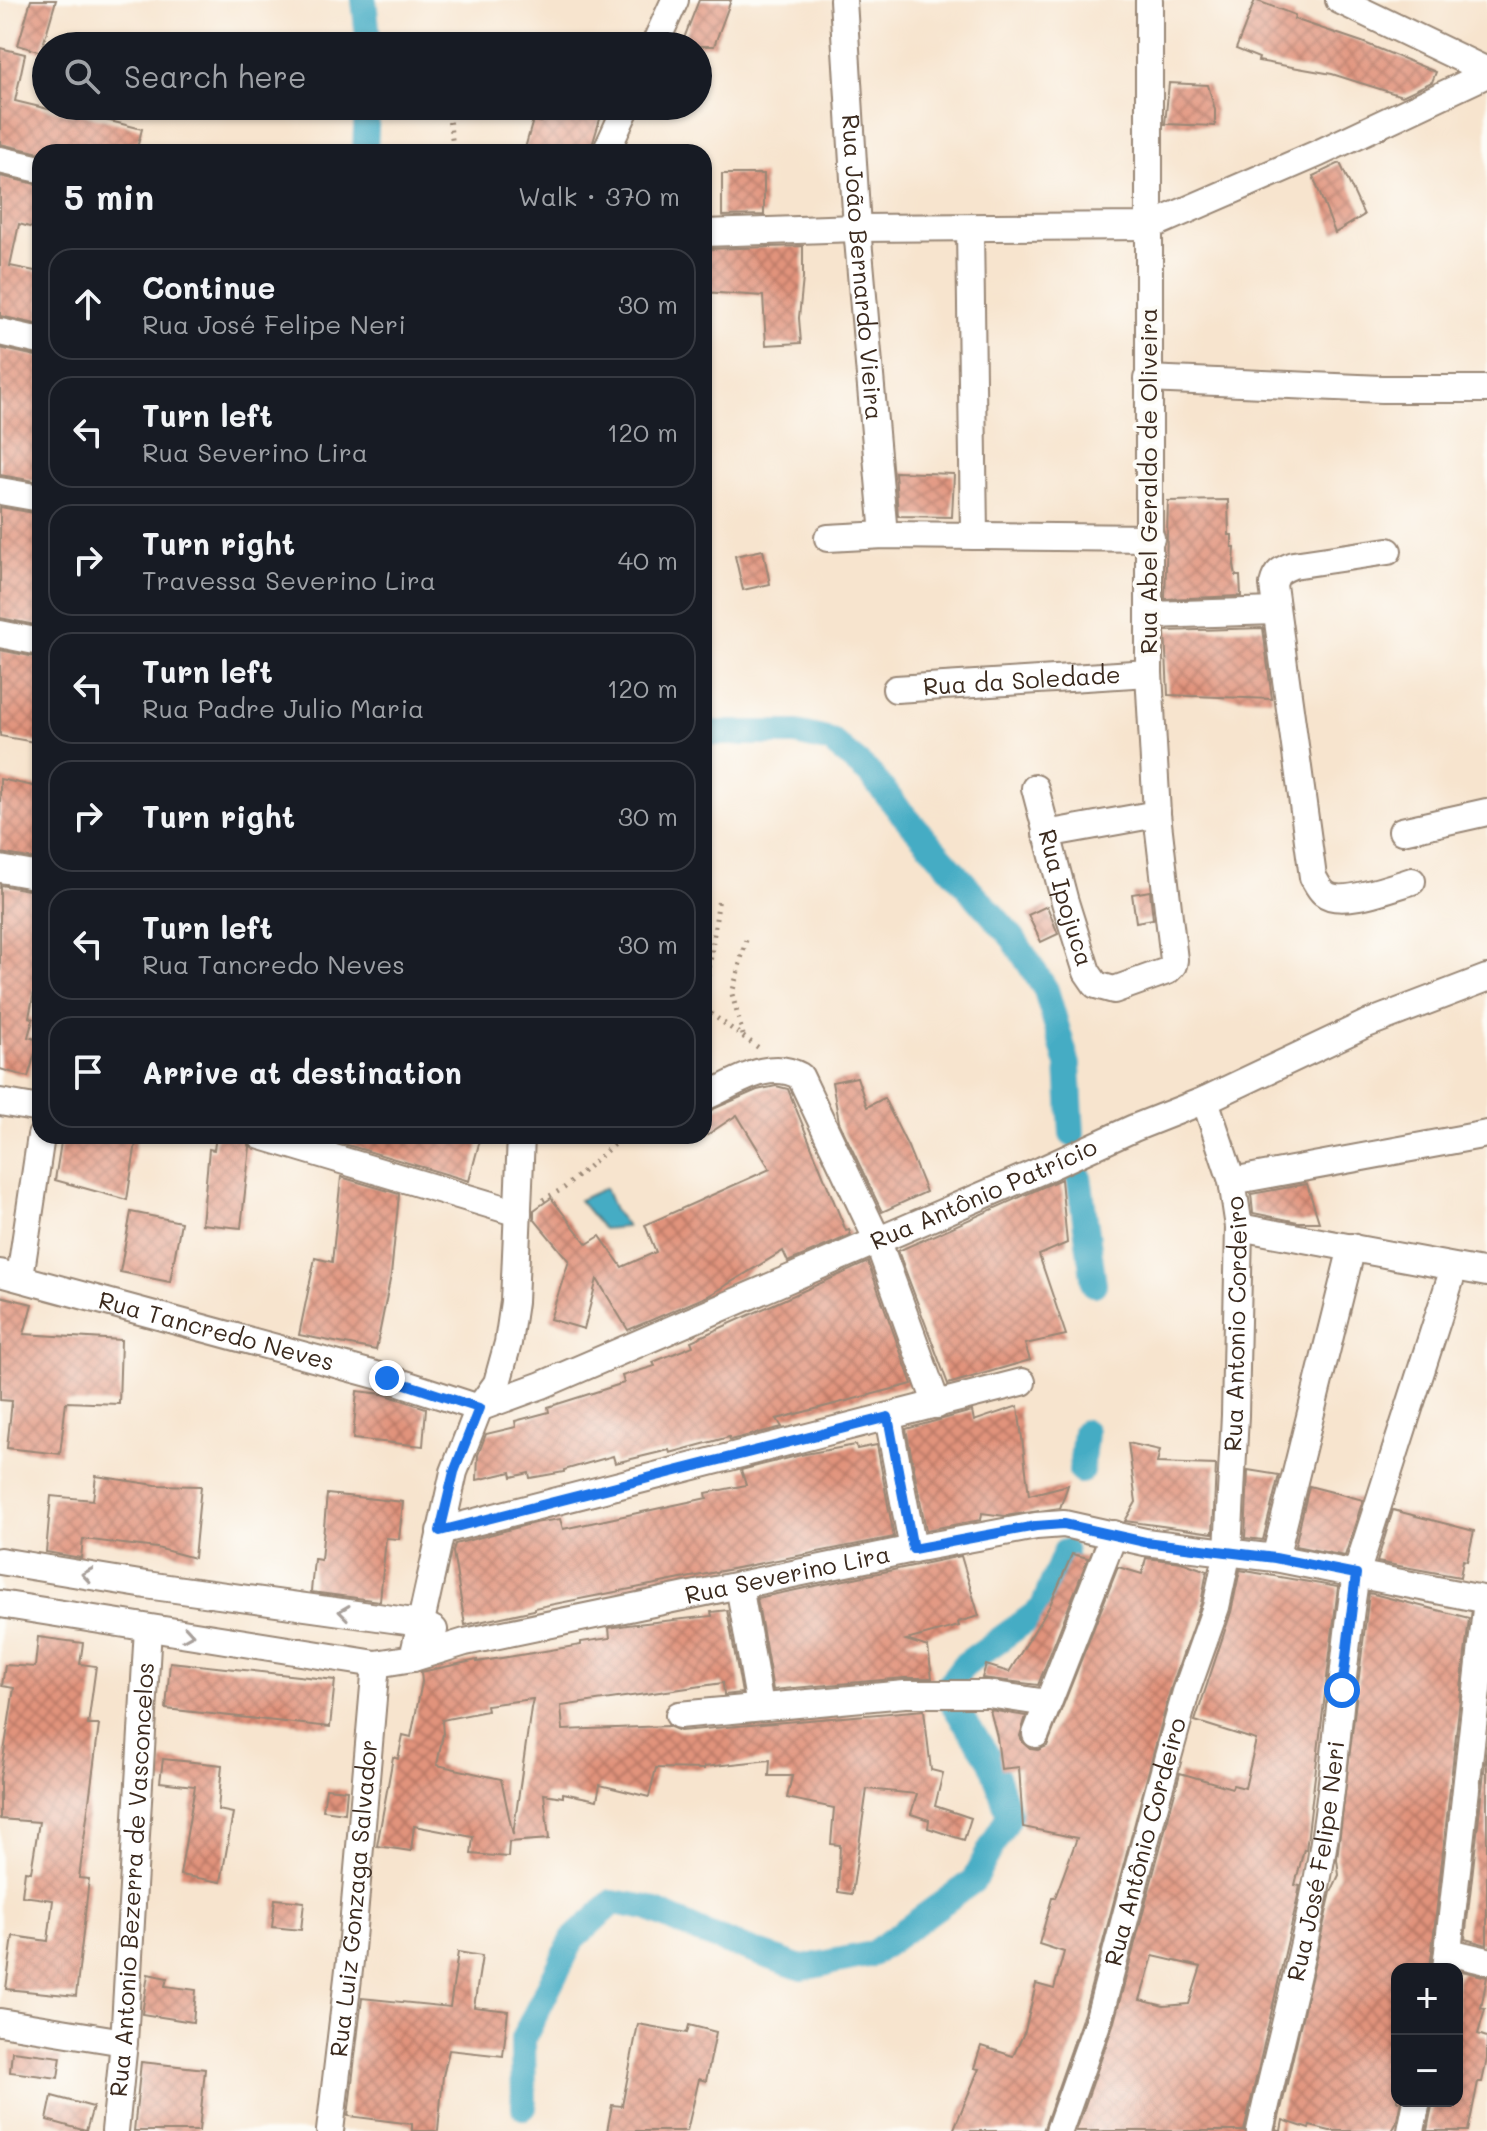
<!DOCTYPE html>
<meta charset="utf-8">
<style>
body{margin:0;font-family:Mali,sans-serif;background:#20242c;color:#f1f3f6}
.controls{position:absolute;right:24px;bottom:24px;display:grid;overflow:hidden;border-radius:16px;box-shadow:0 2px 6px #0004}
.controls button{width:72px;height:72px;display:grid;place-items:center;padding:0;border:0;border-bottom:2px solid #363941;background:#171b24;color:#f1f3f6;font:40px sans-serif}
.stop{position:absolute;width:24px;height:24px;margin:-18px;border:6px solid #1a73e8;border-radius:50%;background:#fff}
.stop.end{background:#1a73e8;border-color:#fff;box-shadow:0 2px 8px #0008}
.list{margin:0;padding:0;list-style:none}
h2{display:flex;justify-content:space-between;align-items:center;height:104px;margin:0;padding:0 32px;font-size:34px}
h2 small{font-size:26px;font-weight:400;color:#9ea1a6}
.list li{display:grid;grid-template-columns:52px 1fr auto;gap:24px;align-items:center;box-sizing:border-box;height:112px;margin:0 16px 16px;padding:0 16px;border:2px solid #363941;border-radius:24px}
.list b{display:block;font-size:30px;white-space:nowrap}
.list p{margin:0;font-size:26px;white-space:nowrap;color:#9ea1a6}
.list em{font-size:26px;font-style:normal;color:#9ea1a6}
.icon{flex:none;width:44px;height:44px;fill:none;stroke:currentColor;stroke-width:2;stroke-linecap:round;stroke-linejoin:round}
.map{position:relative;flex:none;width:1487px;height:2131px;overflow:hidden}
.search{position:absolute;background:#171b24;box-shadow:0 2px 6px #0004;left:32px;top:32px;width:680px;height:88px;display:flex;align-items:center;gap:20px;box-sizing:border-box;padding:0 28px;border-radius:44px;color:#9ea1a6;font-size:30px}
.panel{position:absolute;background:#171b24;box-shadow:0 2px 6px #0004;left:32px;top:144px;width:680px;height:1000px;border-radius:24px}
.map>svg:first-child{display:block}
.water{fill:#44acc4;stroke:#406b71;stroke-width:2}
.lines{fill:none;stroke-linecap:round;stroke-linejoin:round}
.canal{stroke:#44acc4;stroke-width:26}
.building{fill:url(#building-cross-hatch);fill-rule:evenodd}
.street-casing{stroke:#998776;stroke-width:30}
.path{stroke:#998776;stroke-width:5;stroke-dasharray:2 6;stroke-linecap:butt}
.street{stroke:#fff;stroke-width:26}
.oneway{stroke:#a79f9a}
.route{stroke:#1a73e8;stroke-width:10}
.labels{text-anchor:middle;stroke-width:8;stroke-linejoin:round;paint-order:stroke}
.street-label{font-size:24px;fill:#3b2a1e;stroke:#fdfcf7}
</style>
<div class="map">
<svg width="1487" height="2131" viewBox="0 0 1487 2131">
<defs>
<pattern id="building-cross-hatch" width="8" height="8" patternUnits="userSpaceOnUse" patternTransform="scale(2)"><rect width="8" height="8" fill="#e1937c"/><path d="M0 0l8 8M0 8l8-8" fill="none" stroke="#b87865"/></pattern>
</defs>
<rect width="100%" height="100%" fill="#fdfcf7"/>
<filter id="ink" filterUnits="userSpaceOnUse"><feTurbulence type="fractalNoise" baseFrequency=".0125" numOctaves="2"/><feDisplacementMap in="SourceGraphic" scale="16" xChannelSelector="R" yChannelSelector="G"/><feConvolveMatrix kernelMatrix="1 2 1 2 8 2 1 2 1" color-interpolation-filters="sRGB"/></filter>
<filter id="wash" filterUnits="userSpaceOnUse"><feTurbulence type="fractalNoise" baseFrequency=".006" numOctaves="4" result="noise"/><feDisplacementMap in="SourceGraphic" scale="32" xChannelSelector="R" yChannelSelector="G"/><feGaussianBlur stdDeviation="1.8" result="paint"/><feColorMatrix in="noise" values="0 0 0 0 0 0 0 0 0 0 0 0 0 0 0 0 0 1.4 0 .05"/><feComposite in="paint" operator="in"/></filter>
<g filter="url(#wash)">
<rect width="100%" height="100%" fill="#f7e4ce"/>
<path class="water" d="M605 1188 614 1210 627 1227 603 1229 579 1200Z"/>
<g class="lines">
<g class="canal">
<path d="M364 0 369 46"/>
<path d="M365 152 367 106"/>
<path d="M704 733H796L831 741 869 773 901 812 1013 938 1046 990 1068 1065 1072 1134"/>
<path d="M1079 1176 1094 1284"/>
<path d="M1081 1471 1085 1432"/>
<path d="M948 1686 964 1665 1042 1609 1065 1552"/>
<path d="M524 2107 523 2039 573 1939 613 1902 647 1908 707 1935 802 1968 872 1954 973 1881 1009 1815 991 1761 951 1701"/>
</g>
</g>
<g id="blocks">
<g class="building">
<path d="M31 0H56L41 52 18 45Z"/>
<path d="M699 0H731L714 46H681Z"/>
<path d="M1255 0 1295 15 1294 19 1362 42 1436 72 1432 82 1402 96 1332 74 1258 61 1259 58 1236 49Z"/>
<path d="M0 48 25 54 15 101 73 115 74 112 142 129 136 152 40 153 0 144Z"/>
<path d="M1169 83 1208 85 1215 110V126L1165 124Z"/>
<path d="M545 106H604L590 152H524L533 120 541 122Z"/>
<path d="M1340 163 1364 215 1335 233 1313 176Z"/>
<path d="M722 174H764V215L722 216Z"/>
<path d="M0 176 40 185V230L19 224 10 266 40 272V325L0 316Z"/>
<path d="M803 246V278L799 318 801 343 766 345 763 296 704 292V249Z"/>
<path d="M0 348 40 357V482L0 475Z"/>
<path d="M895 472 954 474 952 517 898 516Z"/>
<path d="M1228 500 1229 535H1232V547H1235L1234 565 1236 576H1240L1241 596 1165 599 1168 501Z"/>
<path d="M0 507 40 514V626L0 618Z"/>
<path d="M763 550 770 584 743 590 735 556Z"/>
<path d="M1263 628 1272 699 1168 695 1165 631Z"/>
<path d="M0 650 40 658V743L0 736Z"/>
<path d="M0 779 38 787 40 860 0 853Z"/>
<path d="M0 885 40 892V979L37 978 29 1017 33 1019 28 1037 39 1040 28 1077 0 1069Z"/>
<path d="M1150 891 1153 919 1136 922 1132 894Z"/>
<path d="M1047 906 1058 934 1041 942 1028 915Z"/>
<path d="M857 1077 867 1107 884 1098 908 1147 926 1192 882 1212 839 1122 832 1082Z"/>
<path d="M776 1086 788 1089 846 1231 849 1230 851 1235 788 1262 783 1251 708 1296 628 1330 597 1279 584 1329 550 1319 569 1261 534 1219V1210L551 1198 587 1244 600 1236 622 1267 656 1252 645 1225 770 1169 737 1115 704 1137V1113L757 1090Z"/>
<path d="M62 1136H137L127 1200 55 1180Z"/>
<path d="M216 1136H245L250 1147 241 1228 202 1224 209 1149 214 1150Z"/>
<path d="M345 1136H481L469 1181 344 1144Z"/>
<path d="M341 1177 399 1194 391 1275 376 1350 299 1335 315 1258 332 1262Z"/>
<path d="M1061 1179 1067 1243 1039 1255 1066 1335 1025 1344 1030 1360 948 1384 898 1251Z"/>
<path d="M1307 1184 1319 1222H1298L1253 1213 1251 1194Z"/>
<path d="M131 1212 181 1222 170 1282 120 1272Z"/>
<path d="M868 1262 912 1384 777 1419 782 1427 730 1440 729 1437 670 1453 669 1450 615 1463 613 1456 564 1470V1472L530 1478 529 1473 512 1477 511 1472 477 1480 478 1455 486 1434 516 1427 515 1421 549 1412 548 1407 624 1383 622 1376 655 1366 653 1362 693 1346 691 1341Z"/>
<path d="M0 1296 32 1304 24 1334 121 1340 119 1404 66 1402 60 1454 7 1448 12 1401 0 1400Z"/>
<path d="M357 1391 383 1394 426 1408 423 1446 353 1439Z"/>
<path d="M1018 1406 1029 1495 1068 1485 1060 1508 1005 1516 982 1513 981 1520 926 1530 906 1429 972 1411 974 1421Z"/>
<path d="M1128 1443 1160 1450 1157 1463 1216 1465 1213 1533 1125 1521 1136 1502Z"/>
<path d="M856 1445 857 1449 877 1445 894 1537 534 1608V1610L465 1625 453 1552 455 1544 534 1523 560 1519 563 1529 707 1498 706 1493 746 1485 741 1470 805 1454Z"/>
<path d="M1248 1470 1279 1475 1263 1540 1245 1538Z"/>
<path d="M96 1476 156 1485 201 1486 194 1558 157 1548 83 1539 81 1558 46 1552 51 1496 93 1500Z"/>
<path d="M1309 1486 1363 1500 1345 1556 1295 1546Z"/>
<path d="M327 1494 403 1502 399 1539 386 1538 380 1601 311 1592 314 1559 321 1560Z"/>
<path d="M1393 1510 1474 1531 1467 1561 1463 1560 1460 1577 1377 1562Z"/>
<path d="M1072 1554 1088 1558 1038 1685 982 1678 986 1665 1009 1672 1050 1605Z"/>
<path d="M961 1556 979 1616 958 1622 959 1626 906 1640 928 1647 932 1678H904L773 1690 757 1598Z"/>
<path d="M1146 1558 1181 1562 1207 1571 1201 1603 1171 1688 1084 2013 1043 2131H953L979 2069 974 2068 981 2046 1013 2056 1025 2031 1036 1984 1054 1989 1064 1952 1039 1944 1052 1898H1055L1077 1838 1023 1827 1019 1767 1001 1769 997 1737 990 1710 1026 1716 1020 1736 1023 1743 1030 1749 1038 1750 1047 1746 1118 1567 1142 1574Z"/>
<path d="M1240 1570 1338 1587 1306 1850 1304 1849 1295 1885 1300 1886 1296 1905 1244 2131H1076L1114 2022 1180 1773 1232 1788 1233 1785 1245 1788 1256 1740 1195 1721 1231 1612ZM1153 1956 1201 1967 1189 2004 1164 2006 1140 2000Z"/>
<path d="M1369 1593 1469 1618 1430 1969H1397V2101H1401L1396 2124 1392 2131H1330L1310 2126 1309 2129 1283 2120 1281 2131H1276L1331 1892 1339 1875 1337 1859Z"/>
<path d="M727 1610 742 1693 724 1695 723 1683 561 1706 563 1730 668 1726 680 1731 924 1710 931 1770 943 1773 935 1806 971 1818 964 1840 928 1828 929 1820 911 1814 917 1794 867 1789 852 1894 838 1892 840 1845 831 1844 834 1808 787 1798 792 1776H769L770 1760 704 1767V1769L656 1768 649 1797 600 1785 597 1800 563 1793V1797L544 1794 549 1839 509 1842 508 1857 471 1854 473 1837 414 1826 411 1851 377 1846 393 1757 398 1759 403 1735 411 1737 422 1682 421 1672 477 1660V1662L581 1645V1642L610 1638 609 1628 627 1625 712 1616 711 1612ZM533 1699 531 1708 513 1835 501 1779 437 1765 443 1734 442 1720 487 1711 486 1705Z"/>
<path d="M38 1637 83 1643 80 1664 96 1666 88 1725H99L79 1878 89 1879 76 1996 6 1989 13 1936 48 1941 53 1900 22 1896 25 1871 31 1872 39 1822 0 1819V1778L14 1688 2 1686 5 1665 35 1667Z"/>
<path d="M170 1662 335 1680 330 1727 166 1709Z"/>
<path d="M1487 1745V1945L1465 1939Z"/>
<path d="M163 1759 222 1765 218 1810 233 1813 221 1882 180 1875 195 1786 160 1782Z"/>
<path d="M326 1788 347 1790 345 1813 323 1810Z"/>
<path d="M275 1899 304 1902 301 1930 272 1927Z"/>
<path d="M458 1952 482 1956 474 2007 508 2011 503 2056 449 2050 443 2076 438 2131H412V2124L348 2116 362 1998 450 2007Z"/>
<path d="M1462 1971 1487 1977 1481 2008 1485 2009 1478 2034 1487 2037V2059L1482 2082H1478L1468 2131H1427L1433 2101H1457V1980Z"/>
<path d="M148 1974 167 1978 165 1986 196 1990 193 2022 142 2014Z"/>
<path d="M638 2024 687 2033 689 2025 716 2032 706 2081 699 2079 687 2131H607L612 2105 622 2106Z"/>
<path d="M12 2051 61 2057 58 2078 10 2072Z"/>
<path d="M141 2062 205 2069 199 2131H134Z"/>
<path d="M52 2096 93 2107 86 2131 47 2120Z"/>
</g>
</g>
</g>
<g filter="url(#ink)">
<use href="#blocks" fill-opacity="0" stroke="#998776" stroke-width="2"/>
<g class="lines">
<g class="street-casing">
<g id="street">
<path id="s1" d="M843 0 857 228 884 535"/>
<path d="M1339 0 1487 71"/>
<path d="M654 46 675 0"/>
<path d="M606 152 627 106"/>
<path d="M0 160 40 169"/>
<path d="M970 228 974 536"/>
<path d="M704 233 857 228 1150 226 1319 153 1487 74"/>
<path d="M0 332 40 341"/>
<path d="M1147 379 1382 389H1487"/>
<path d="M0 491 40 498"/>
<path d="M828 538 884 535 1151 538"/>
<path d="M1388 551 1293 565C1281 570 1276 572 1273 585L1313 877C1316 882 1319 889 1324 893 1340 907 1392 887 1412 881"/>
<path d="M1151 615 1276 611"/>
<path d="M0 634 40 642"/>
<path id="s2" d="M896 689 1149 673"/>
<path id="s3" d="M1035 788 1065 902 1087 972 1096 985 1114 990 1167 971 1173 965 1174 960 1157 814 1149 673V0"/>
<path d="M1402 831 1487 812"/>
<path d="M1046 834 1157 814"/>
<path d="M0 869 40 876"/>
<path d="M704 1097C735 1084 768 1058 800 1076L877 1239 937 1405"/>
<path d="M0 1102 40 1109"/>
<path d="M261 1136 518 1213"/>
<path d="M1232 1181 1487 1134"/>
<path d="M1239 1227 1487 1273"/>
<path id="s4" d="M0 1273 387 1378 479 1408 542 1385 1042 1170 1134 1128 1205 1100 1364 1025 1487 978"/>
<path d="M20 1277 41 1136"/>
<path d="M888 1417 913 1549"/>
<path d="M440 1531 1022 1382"/>
<path d="M1275 1558 1352 1247"/>
<path d="M0 1561 146 1585 421 1623 434 1630"/>
<path d="M739 1585 760 1706"/>
<path id="s5" d="M0 1604 376 1664 413 1658 465 1642 913 1549 1036 1526 1064 1524 1145 1542 1275 1558 1487 1600 1446 1969"/>
<path d="M413 1658 454 1472 479 1408 497 1383 508 1343 514 1302 521 1136"/>
<path d="M679 1715 905 1694H988L1047 1703"/>
<path d="M1036 1734 1114 1534"/>
<path d="M1449 1952 1487 1961"/>
<path d="M0 2022 124 2042"/>
<path id="s6" d="M115 2131 124 2042 148 1628"/>
<path id="s7" d="M330 2131 350 1961 376 1664"/>
<path id="s8" d="M1059 2131 1099 2018 1158 1793 1186 1692 1216 1607 1228 1551 1235 1415 1239 1227 1232 1181 1205 1100"/>
<path id="s9" d="M1260 2131C1279 2046 1302 1961 1318 1876 1337 1776 1340 1674 1356 1574L1454 1268"/>
<path d="M1411 2131 1417 2101"/>
</g>
</g>
<g class="path">
<path d="M447 106 454 152"/>
<path d="M704 1007 719 897"/>
<path d="M704 1009 759 1048"/>
<path d="M743 1035 732 994 746 940"/>
<path d="M543 1200 564 1188 623 1136"/>
</g>
<use href="#street" class="street"/>
</g>
<defs><path id="oneway-chevron" d="M-2-3.5L2.5 0L-2 3.5" fill="none" stroke-width="1.6" stroke-linecap="round" stroke-linejoin="round" transform="scale(2)"/></defs>
<g class="oneway">
<use href="#oneway-chevron" transform="translate(87 1575) rotate(-171)"/>
<use href="#oneway-chevron" transform="translate(344 1612) rotate(-172)"/>
<use href="#oneway-chevron" transform="translate(188 1634) rotate(9)"/>
</g>
</g>
<g class="lines" filter="url(#ink)">
<path class="route" d="M387 1378 479 1408 454 1472 440 1531 888 1417 913 1549 1036 1526 1064 1524 1145 1542 1275 1558 1356 1574 1342 1690"/>
</g>
<g class="labels">
<g class="street-label">
<text dy="8" stroke="none"><textPath href="#s1" startOffset="268">Rua João Bernardo Vieira</textPath></text>
<text transform="translate(1149 481) rotate(-90)" y="8">Rua Abel Geraldo de Oliveira</text>
<text dy="8" stroke="none"><textPath href="#s2" startOffset="126">Rua da Soledade</textPath></text>
<text dy="8" stroke="none"><textPath href="#s3" startOffset="114">Rua Ipojuca</textPath></text>
<text dy="8" stroke="none"><textPath href="#s4" startOffset="1046">Rua Antônio Patrício</textPath></text>
<text dy="8" stroke="none"><textPath href="#s8" startOffset="832">Rua Antonio Cordeiro</textPath></text>
<text dy="8" stroke="none"><textPath href="#s4" startOffset="224">Rua Tancredo Neves</textPath></text>
<text dy="8" stroke="none"><textPath href="#s5" startOffset="802">Rua Severino Lira</textPath></text>
<text dy="8" stroke="none"><textPath href="#s8" startOffset="302">Rua Antônio Cordeiro</textPath></text>
<text dy="8" stroke="none"><textPath href="#s9" startOffset="276">Rua José Felipe Neri</textPath></text>
<text dy="8" stroke="none"><textPath href="#s6" startOffset="252">Rua Antonio Bezerra de Vasconcelos</textPath></text>
<text dy="8" stroke="none"><textPath href="#s7" startOffset="234">Rua Luiz Gonzaga Salvador</textPath></text>
</g>
</g>
</svg>
<div class="controls">
<button>+</button>
<button>−</button>
</div>
<div class="stop" style="left:1342px;top:1690px"></div>
<div class="stop end" style="left:387px;top:1378px"></div>
<div class="search"><svg class="icon" aria-label="search" viewBox="0 0 24 24"><circle cx="10" cy="10" r="6"/><path d="M15 15l6 6"/></svg>Search here</div>
<section class="panel">
<h2>5 min<small>Walk · 370 m</small></h2>
<ul class="list">
<li><svg class="icon" aria-label="ahead" viewBox="0 0 24 24"><path d="M12 20V5M6 11l6-6 6 6"/></svg><div><b>Continue</b><p>Rua José Felipe Neri</p></div><em>30 m</em></li>
<li><svg class="icon" aria-label="left" viewBox="0 0 24 24"><path d="M17 20v-9H6M10 6l-5 5 5 5"/></svg><div><b>Turn left</b><p>Rua Severino Lira</p></div><em>120 m</em></li>
<li><svg class="icon" aria-label="right" viewBox="0 0 24 24"><path d="M7 20v-9h11M14 6l5 5-5 5"/></svg><div><b>Turn right</b><p>Travessa Severino Lira</p></div><em>40 m</em></li>
<li><svg class="icon" aria-label="left" viewBox="0 0 24 24"><path d="M17 20v-9H6M10 6l-5 5 5 5"/></svg><div><b>Turn left</b><p>Rua Padre Julio Maria</p></div><em>120 m</em></li>
<li><svg class="icon" aria-label="right" viewBox="0 0 24 24"><path d="M7 20v-9h11M14 6l5 5-5 5"/></svg><div><b>Turn right</b></div><em>30 m</em></li>
<li><svg class="icon" aria-label="left" viewBox="0 0 24 24"><path d="M17 20v-9H6M10 6l-5 5 5 5"/></svg><div><b>Turn left</b><p>Rua Tancredo Neves</p></div><em>30 m</em></li>
<li><svg class="icon" aria-label="arrive" viewBox="0 0 24 24"><path d="M6 21V4h12l-3 4 3 4H6"/></svg><div><b>Arrive at destination</b></div></li>
</ul>
</section>
</div>
